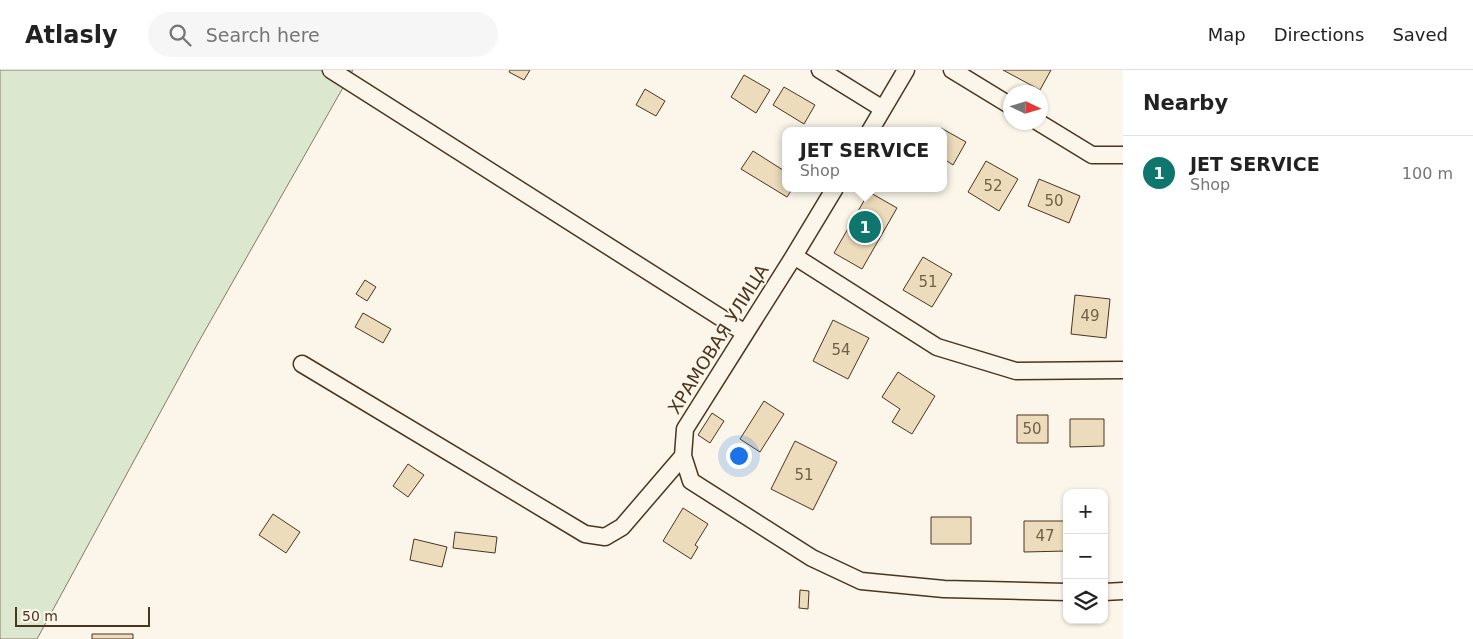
<!DOCTYPE html>
<html lang="en">
<head>
<meta charset="utf-8">
<style>
	body { margin:0; font-family:"DejaVu Sans",sans-serif; background:#f6f6f6; color:#222 }
	.controls { position:absolute; right:15px; bottom:15px; display:grid; overflow:hidden; border-radius:10px; box-shadow:0 1px 4px #0004 }
	.controls button { width:45px; height:45px; display:grid; place-items:center; padding:0; border:0; border-bottom:1px solid #e0e0e0; background:#fff; color:#222; font:25px sans-serif }
	.compass { position:absolute; left:1003px; top:15px; width:45px; height:45px; border-radius:50%; background:#fff; box-shadow:0 1px 4px #0004; rotate:94deg }
	.scale { position:absolute; left:15px; bottom:12px; width:135px; box-sizing:border-box; padding-left:5px; border:2px solid #4a3520; border-top:0; font-size:14px; line-height:18px; white-space:nowrap; color:#4a3520; -webkit-text-stroke:4px #fbf6e9; paint-order:stroke }
	.you { position:absolute; left:738px; top:385px; width:18px; height:18px; margin:-12px; border:4px solid #fff; border-radius:50%; background:#1a73e8; box-shadow:0 0 0 8px #1a73e833 }
	.badge { display:grid; place-items:center; width:32px; height:32px; border-radius:50%; background:#0f766e; color:#fff; font-size:16px; font-weight:700 }
	.pin { position:absolute; translate:-50% -50%; border:2px solid #fff; box-shadow:0 1px 5px #0006 }
	.popup { position:absolute; left:782px; top:57px; width:165px; height:65px; box-sizing:border-box; display:grid; place-content:center; border-radius:10px; background:#fff; filter:drop-shadow(0 1px 4px #0005); font-size:16px; white-space:nowrap; color:#767676 }
	.popup b { font-size:19px; color:#222 }
	.popup::after { content:''; position:absolute; left:50%; top:100%; margin-left:-10px; border:10px solid transparent; border-top-color:#fff }
	.list { margin:0; padding:0; list-style:none }
	h2 { display:flex; justify-content:space-between; align-items:center; height:65px; margin:0; padding:0 20px; font-size:21px }
	h2 small { font-size:16px; font-weight:400; color:#767676 }
	.list li { display:grid; grid-template-columns:32px 1fr auto; gap:15px; align-items:center; box-sizing:border-box; height:75px; padding:0 20px; border-top:1px solid #e0e0e0 }
	.list b { display:block; font-size:19px; white-space:nowrap }
	.list p { margin:0; font-size:16px; white-space:nowrap; color:#767676 }
	.list em { font-size:16px; font-style:normal; color:#767676 }
	.icon { flex:none; width:28px; height:28px; fill:none; stroke:currentColor; stroke-width:2; stroke-linecap:round; stroke-linejoin:round }
	.map { position:relative; flex:none; width:1123px; height:569px; overflow:hidden }
	header { display:flex; align-items:center; gap:30px; box-sizing:border-box; height:70px; padding:0 25px; background:#fff; border-bottom:1px solid #e0e0e0 }
	header strong { font-size:24px }
	nav { display:flex; gap:28px; margin-inline-start:auto; font-size:18px }
	.search { width:350px; height:45px; background:#f6f6f6; display:flex; align-items:center; gap:12px; box-sizing:border-box; padding:0 18px; border-radius:28px; color:#767676; font-size:19px }
	main { display:flex }
	aside { flex:1; background:#fff }
	.map>svg:first-child { display:block }
	.green { fill:#dce7d0; stroke:#887966 }
	.building { fill:#ecdcbc; stroke:#4a3520 }
	.lines { fill:none; stroke-linecap:round; stroke-linejoin:round }
	.minor-casing { stroke:#4a3520; stroke-width:19 }
	.minor { stroke:#fbf6e9; stroke-width:16 }
	.labels { text-anchor:middle; dominant-baseline:central; stroke-width:4; stroke-linejoin:round; paint-order:stroke }
	.number-label { font-size:15px; fill:#725f47 }
	.street-label { font-size:18px; fill:#4a3520; stroke:#fbf6e9 }
</style>
</head>
<body>
<header>
<strong>Atlasly</strong>
<div class="search"><svg class="icon" aria-label="search" viewBox="0 0 24 24"><circle cx="10" cy="10" r="6"/><path d="M15 15l6 6"/></svg>Search here</div>
<nav><a>Map</a><a>Directions</a><a>Saved</a></nav>
</header>
<main>
<div class="map">
<svg width="1123" height="569" viewBox="0 0 1123 569">
	<rect width="100%" height="100%" fill="#fbf6e9"/>
	<!-- green -->
	<path class="green" d="M0 0H353L198 273 37 569H0Z"/>
	<!-- building -->
	<path class="building" d="M510 0H530L524 10 509 2Z
		M1003 0H1051L1040 20Z
		M744 5 770 20 756 43 731 27Z
		M784 17 815 35 804 54 773 35Z
		M645 19 665 31 656 46 636 35Z
		M941 58 966 72 953 95 944 89V61H939Z
		M753 81 786 102V118H793L787 127 741 99Z
		M986 91 1018 109 999 141 968 122Z
		M1039 109 1080 126 1069 153 1028 136Z
		M869 122 897 138 862 199 834 183Z
		M923 187 952 204 932 237 903 220Z
		M365 210 376 217 367 231 356 224Z
		M1075 225 1110 229 1106 268 1071 264Z
		M363 243 391 259 383 273 355 257Z
		M833 250 869 268 848 309 813 291Z
		M898 302 935 326 912 364 892 352 900 339 882 327Z
		M764 331 784 344 760 382 740 369Z
		M712 343 724 351 710 373 698 365Z
		M1017 345H1048V373H1017Z
		M1070 349H1104V376L1070 377Z
		M795 371 837 392 813 440 771 419Z
		M408 394 424 405 408 427 393 416Z
		M683 438 708 454 695 475 698 477 691 489 663 471Z
		M273 444 300 462 286 483 259 465Z
		M931 447H971V474H931Z
		M1024 451H1067V481L1024 482Z
		M455 462 497 467 495 483 453 478Z
		M414 469 447 477 442 497 410 490Z
		M800 520 809 521 808 539 799 538Z
		M92 564H133V569H92Z"/>
	<g class="lines">
		<defs>
			<path id="minor" d="M331 0 745 263
				M820 0 883 39
				M952 0 1011 36
				M1038 52 1092 85H1123
				M870 61 906 0
				M835 118 794 186 685 359 683 386 691 411 812 488 861 511 944 519 1067 522
				M794 186 937 277 1016 301 1123 300
				M302 294 585 464 605 467 622 457 683 386
				M1104 522 1123 521"/>
		</defs>
		<!-- minor casing -->
		<use href="#minor" class="minor-casing"/>
		<!-- minor -->
		<use href="#minor" class="minor"/>
	</g>
	<g class="labels">
		<!-- number labels -->
		<g class="number-label">
			<text x="993" y="116">52</text>
			<text x="1054" y="131">50</text>
			<text x="928" y="212">51</text>
			<text x="1090" y="246">49</text>
			<text x="841" y="280">54</text>
			<text x="1032" y="359">50</text>
			<text x="804" y="405">51</text>
			<text x="1045" y="466">47</text>
		</g>
		<!-- street labels -->
		<g class="street-label">
			<text transform="translate(718 269) rotate(-58)">ХРАМОВАЯ УЛИЦА</text>
		</g>
	</g>
</svg>
<div class="controls">
<button>+</button>
<button>−</button>
<button><svg class="icon" aria-label="layers" viewBox="0 0 24 24"><path d="M12 4l9 5-9 5-9-5zM3 14l9 5 9-5"/></svg></button>
</div>
<svg class="compass" viewBox="-18 -18 36 36"><path d="M0-13l5 13h-10z" fill="#e53935"/><path d="M0 13l5-13h-10z" fill="#767676"/></svg>
<div class="scale">50 m</div>
<div class="you"></div>
<div class="pin badge" style="left:865px;top:157px">1</div>
<div class="popup"><b>JET SERVICE</b>Shop</div>
</div>
<aside>
<h2>Nearby<small></small></h2>
<ul class="list">
<li><span class="badge">1</span><div><b>JET SERVICE</b><p>Shop</p></div><em>100 m</em></li>
</ul>
</aside>
</main>
</body>
</html>
